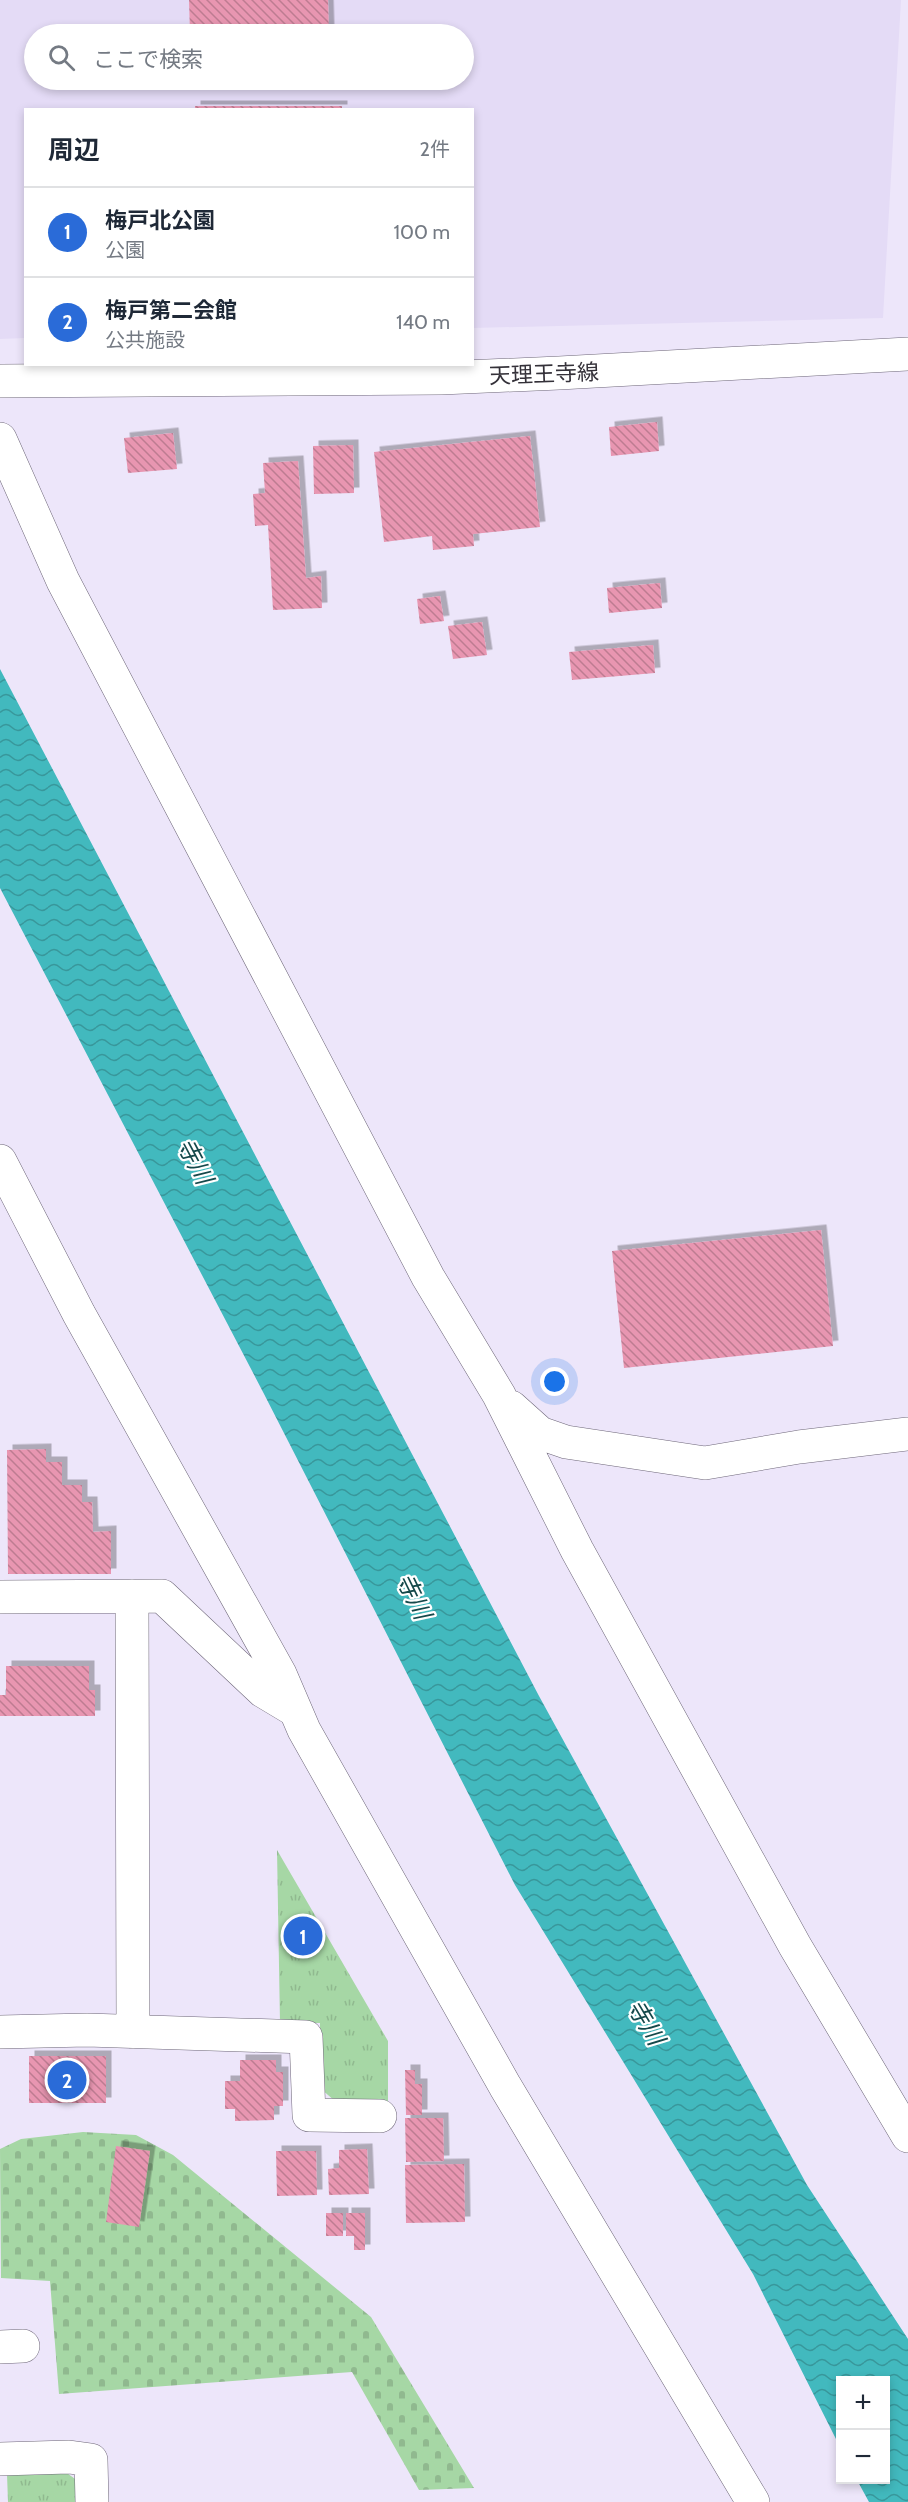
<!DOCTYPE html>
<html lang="ja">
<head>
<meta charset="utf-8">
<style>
	body { margin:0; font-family:Cabin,"Noto Sans JP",sans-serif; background:#f2f2f3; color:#1f2937 }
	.controls { position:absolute; right:18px; bottom:18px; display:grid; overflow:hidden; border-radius:0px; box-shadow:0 3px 9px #0003 }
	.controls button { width:54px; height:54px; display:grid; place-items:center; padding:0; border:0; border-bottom:2px solid #e0e1e3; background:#fff; color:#1f2937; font:30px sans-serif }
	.you { position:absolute; left:555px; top:1382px; width:21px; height:21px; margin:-15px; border:4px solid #fff; border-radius:50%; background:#1a73e8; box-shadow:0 0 0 9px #1a73e833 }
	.badge { display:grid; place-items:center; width:39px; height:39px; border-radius:50%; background:#2a6bd8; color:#fff; font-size:20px; font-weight:700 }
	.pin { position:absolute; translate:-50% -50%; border:3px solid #fff; box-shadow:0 2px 6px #0006 }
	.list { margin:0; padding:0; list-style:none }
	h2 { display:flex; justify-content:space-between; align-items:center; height:78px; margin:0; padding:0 24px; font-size:26px }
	h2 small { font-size:20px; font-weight:400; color:#747a83 }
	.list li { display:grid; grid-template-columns:39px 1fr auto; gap:18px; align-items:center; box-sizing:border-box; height:90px; padding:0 24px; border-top:2px solid #e0e1e3 }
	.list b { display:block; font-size:22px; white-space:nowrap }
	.list p { margin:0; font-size:20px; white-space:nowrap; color:#747a83 }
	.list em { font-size:20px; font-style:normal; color:#747a83 }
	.icon { flex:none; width:33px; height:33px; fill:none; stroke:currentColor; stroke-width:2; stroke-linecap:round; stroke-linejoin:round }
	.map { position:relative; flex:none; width:908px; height:2502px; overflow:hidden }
	.search { position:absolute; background:#fff; box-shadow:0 3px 9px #0003; left:24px; top:24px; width:450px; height:66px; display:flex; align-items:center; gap:15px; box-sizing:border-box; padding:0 21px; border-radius:33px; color:#747a83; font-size:22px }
	.panel { position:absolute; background:#fff; box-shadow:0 3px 9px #0003; left:24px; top:108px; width:450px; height:258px; border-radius:0px }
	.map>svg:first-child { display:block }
	.built { fill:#e4dbf6; fill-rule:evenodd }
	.grass { fill:url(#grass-tufts) }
	.cemetery { fill:url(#cemetery-stones) }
	.water { fill:url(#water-waves) }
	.building { fill:url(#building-back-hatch); filter:url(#shadow) }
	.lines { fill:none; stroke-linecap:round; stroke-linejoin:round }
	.minor-casing { stroke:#6e6779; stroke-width:34 }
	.major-casing { stroke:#6e6779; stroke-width:34 }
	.minor { stroke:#fff; stroke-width:33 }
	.major { stroke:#fff; stroke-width:33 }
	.labels { text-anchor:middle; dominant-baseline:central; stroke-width:4.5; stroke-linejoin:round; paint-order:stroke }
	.street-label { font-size:22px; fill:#343139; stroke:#fff }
	.water-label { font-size:24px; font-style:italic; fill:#15494b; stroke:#fff }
</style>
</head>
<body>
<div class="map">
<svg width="908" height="2502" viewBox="0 0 908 2502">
	<defs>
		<pattern id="grass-tufts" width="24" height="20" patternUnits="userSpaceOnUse" patternTransform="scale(1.5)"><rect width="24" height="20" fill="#a6d7a5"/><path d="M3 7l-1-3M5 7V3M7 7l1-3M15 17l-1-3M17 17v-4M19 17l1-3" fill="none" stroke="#90b98f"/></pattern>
		<pattern id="cemetery-stones" width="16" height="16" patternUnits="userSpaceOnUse" patternTransform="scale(1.5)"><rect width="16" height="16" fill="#a6d7a5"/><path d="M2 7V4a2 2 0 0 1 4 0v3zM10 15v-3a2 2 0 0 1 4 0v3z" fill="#90b98f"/></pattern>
		<pattern id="water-waves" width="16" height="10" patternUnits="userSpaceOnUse" patternTransform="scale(1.5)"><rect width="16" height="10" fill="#42b9be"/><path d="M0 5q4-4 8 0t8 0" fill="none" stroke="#38979b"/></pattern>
		<pattern id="building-back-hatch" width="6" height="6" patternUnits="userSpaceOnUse" patternTransform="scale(1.5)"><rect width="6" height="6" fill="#e896b1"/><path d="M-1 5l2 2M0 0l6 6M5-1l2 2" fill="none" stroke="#bd7b91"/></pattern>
		<filter id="shadow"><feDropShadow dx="5.5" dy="-5.5" stdDeviation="0" flood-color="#0004"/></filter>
	</defs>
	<rect width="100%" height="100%" fill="#ede6fa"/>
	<!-- built -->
	<path class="built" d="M0 0H901L883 318 473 328 472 110H26L25 338 0 339ZM34 34H464V80H34Z"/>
	<!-- grass -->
	<path class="grass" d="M277 1850 388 2041V2104L336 2102 320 2088V2023H280Z
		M64 2471 78 2481 80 2502H8L7 2474Z"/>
	<!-- cemetery -->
	<path class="cemetery" d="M83 2132 136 2135 173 2155 371 2317 474 2488 419 2490 352 2372 59 2394 50 2281 1 2278 0 2149 21 2139Z"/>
	<!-- water -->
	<path class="water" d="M0 669 539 1696 807 2185 908 2339V2502H869L857 2480H886V2380H840V2447L753 2274 515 1885 263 1392 0 888Z"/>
	<!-- building -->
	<path class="building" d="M189 0H328L329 34H190Z
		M195 106H342V110H195Z
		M657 422 659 451 611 456 609 427Z
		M173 433 177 469 128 473 124 438Z
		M530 436 540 527 473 534 474 546 433 550 432 536 384 542 374 452Z
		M353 445 354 493 314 494 313 446Z
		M298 461 306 578 321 576 322 608 273 610 268 525 255 526 253 494 265 493 263 463Z
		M660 583 662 608 609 613 607 588Z
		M440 596 444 621 420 624 417 599Z
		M482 622 487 655 453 659 448 626Z
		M653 645 655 673 572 680 569 652Z
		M821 1230 833 1346 624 1368 612 1251Z
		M46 1449V1462H62V1485H82V1502H92L93 1532 111 1531V1574H8L7 1450Z
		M6 1666H89V1690H95V1716H0V1695H6Z
		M29 2056H106V2103H29Z
		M240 2060H276V2072H283V2106H274V2120L235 2121V2109H225V2081H240Z
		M405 2070H415V2084H422V2115H406Z
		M405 2118H443L444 2161 406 2162Z
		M116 2146 150 2151 139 2227 106 2222Z
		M367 2149 369 2194 329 2195 328 2169 339 2168V2150Z
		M276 2151H316L317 2195 277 2196Z
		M464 2164 465 2222 406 2223 405 2165Z
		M326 2213H343V2236H326Z
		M346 2213H365V2250H354V2236H346Z"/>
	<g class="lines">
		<defs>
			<path id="minor" d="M0 439 63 581 428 1277 499 1395 577 1550 795 1946 908 2136
				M0 1161 79 1314 280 1674 304 1730 505 2086 753 2502
				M511 1407 540 1433 566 1442 705 1463 799 1447 908 1434
				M132 1596 133 2032
				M0 1597 162 1596 263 1691 293 1709
				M0 2032 87 2030 306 2037 309 2115 380 2116
				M0 2347 23 2346
				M0 2459 69 2457 91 2460 92 2502"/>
			<path id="major" d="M0 381 441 378 559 373 908 354"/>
		</defs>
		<!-- minor casing -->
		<use href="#minor" class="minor-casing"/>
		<!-- major casing -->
		<use href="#major" class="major-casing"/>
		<!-- minor -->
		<use href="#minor" class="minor"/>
		<!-- major -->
		<use href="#major" class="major"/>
	</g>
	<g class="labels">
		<!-- street labels -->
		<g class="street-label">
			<text transform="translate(544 374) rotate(-2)">天理王寺線</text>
		</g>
		<!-- water labels -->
		<g class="water-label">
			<text transform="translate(195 1161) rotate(62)">寺川</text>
			<text transform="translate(414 1596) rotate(64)">寺川</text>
			<text transform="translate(646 2022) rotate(59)">寺川</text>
		</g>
	</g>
</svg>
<div class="controls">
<button>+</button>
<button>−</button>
</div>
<div class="you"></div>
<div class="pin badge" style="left:303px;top:1936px">1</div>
<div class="pin badge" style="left:67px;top:2080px">2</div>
<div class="search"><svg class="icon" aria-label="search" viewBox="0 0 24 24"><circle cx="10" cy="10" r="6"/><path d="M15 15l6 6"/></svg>ここで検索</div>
<section class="panel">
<h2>周辺<small>2件</small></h2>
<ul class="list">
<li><span class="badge">1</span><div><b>梅戸北公園</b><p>公園</p></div><em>100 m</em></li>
<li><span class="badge">2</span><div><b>梅戸第二会館</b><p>公共施設</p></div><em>140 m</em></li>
</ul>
</section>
</div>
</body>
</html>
